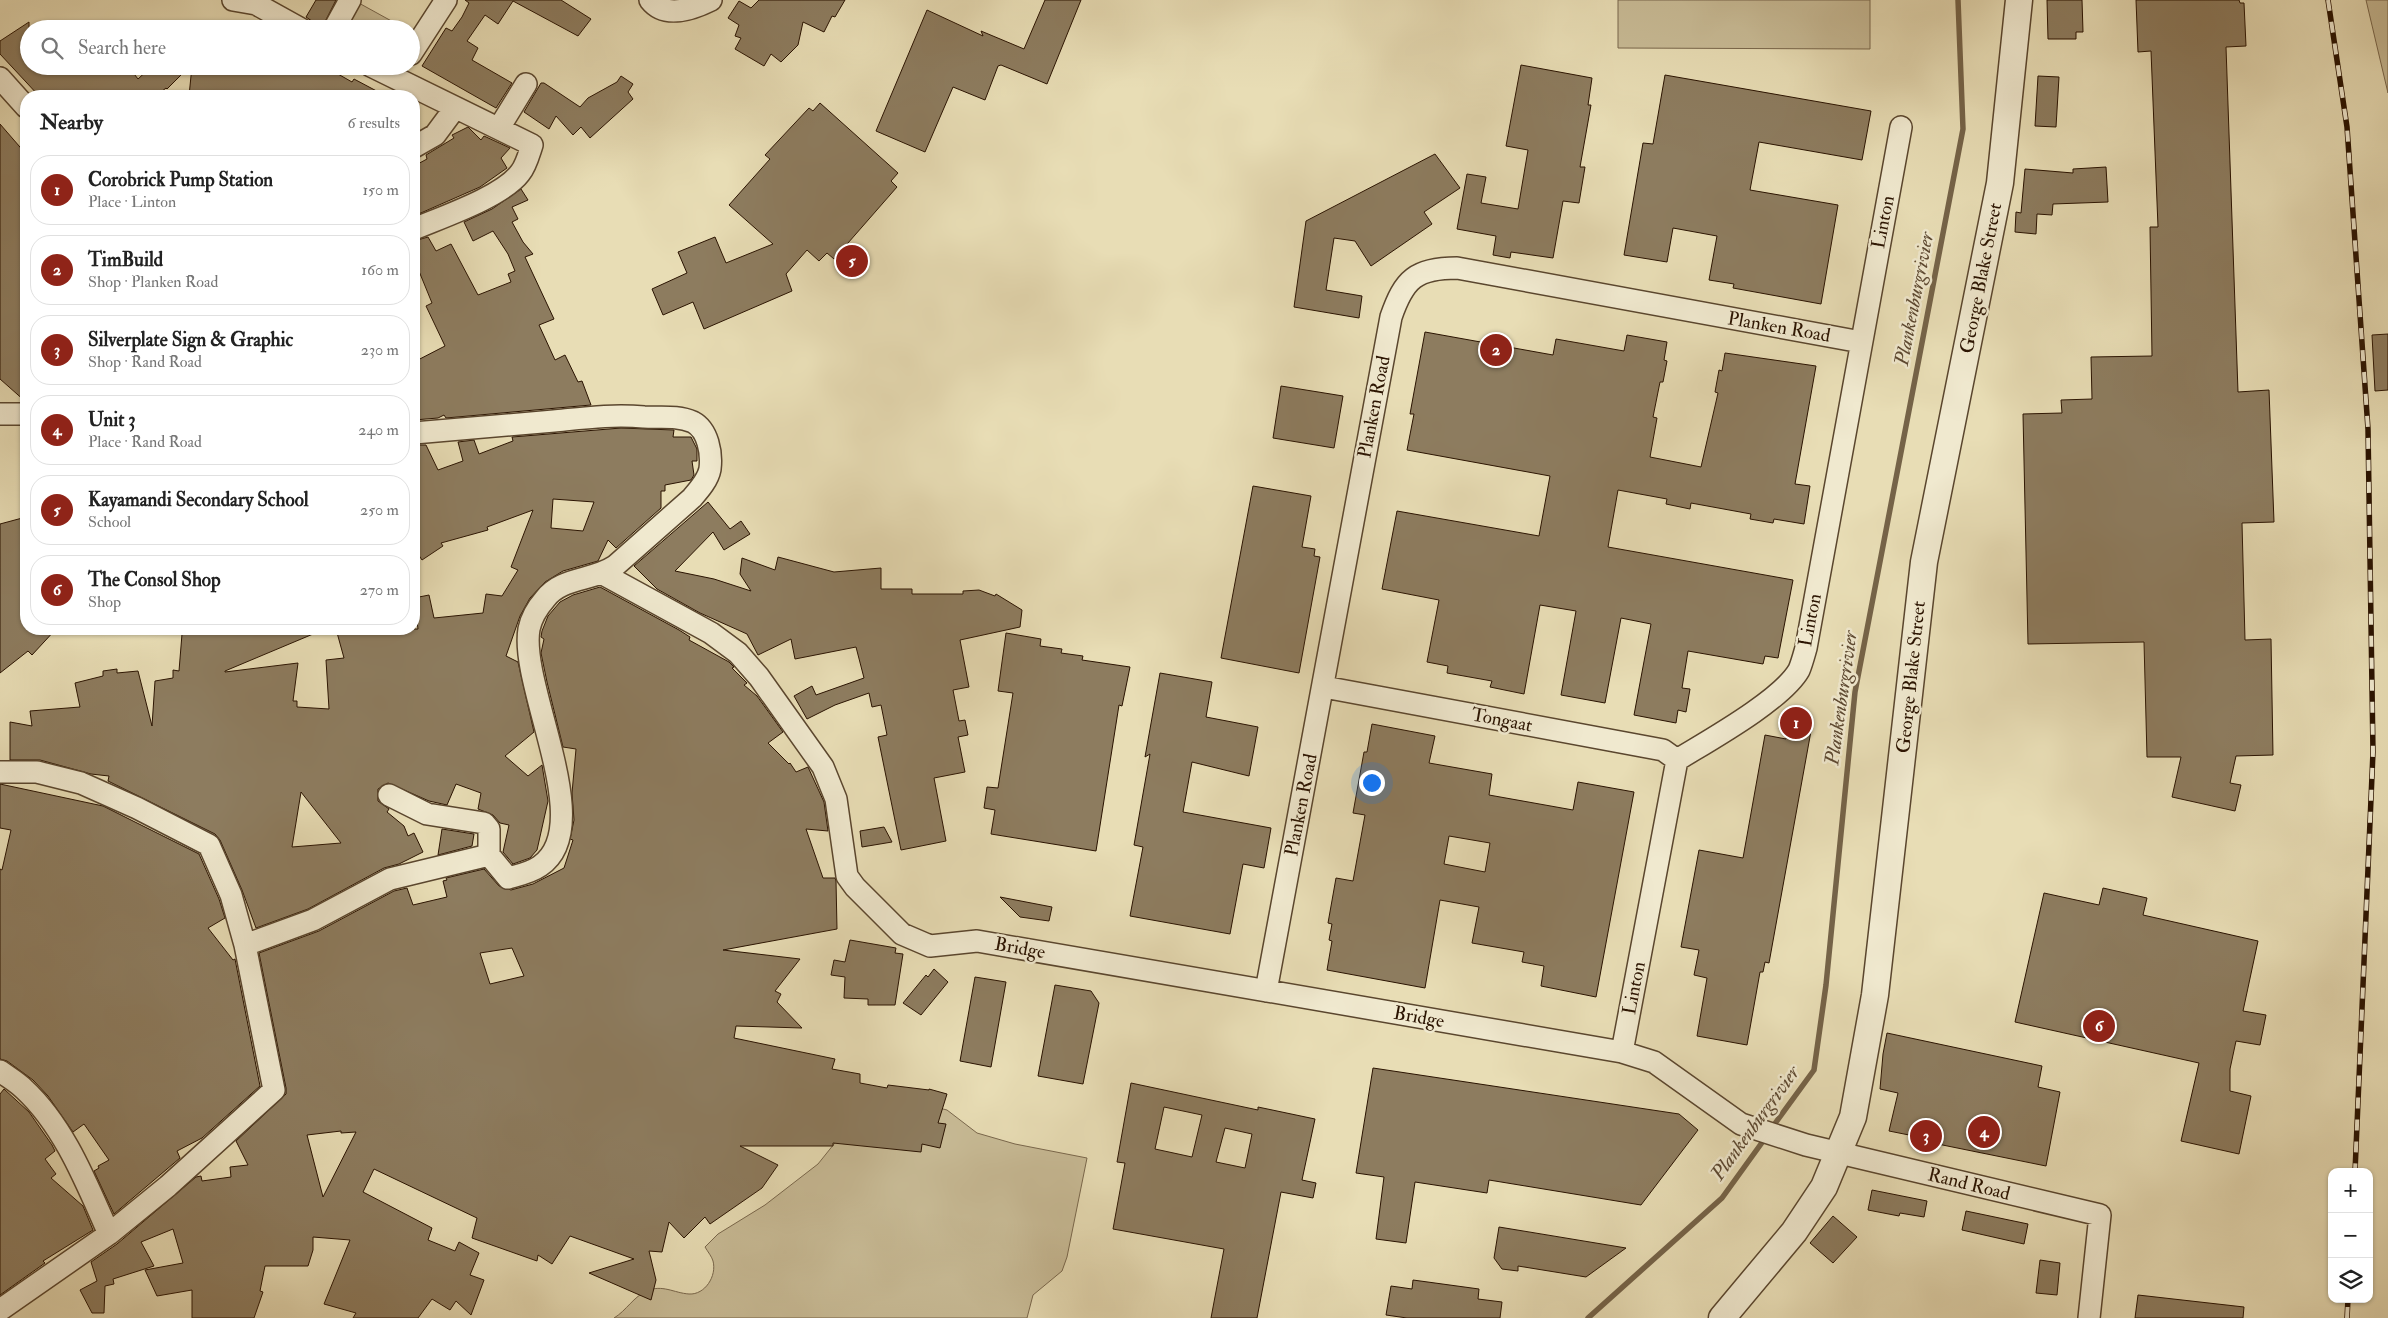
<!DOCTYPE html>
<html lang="en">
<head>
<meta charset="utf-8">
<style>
	body { margin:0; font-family:"IM FELL Double Pica",serif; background:#f2f2f2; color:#222 }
	.controls { position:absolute; right:15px; bottom:15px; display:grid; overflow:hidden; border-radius:10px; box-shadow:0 1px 4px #0004 }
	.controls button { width:45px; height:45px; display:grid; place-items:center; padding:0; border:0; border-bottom:1px solid #e0e0e0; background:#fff; color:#222; font:25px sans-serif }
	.you { position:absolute; left:1371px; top:782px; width:18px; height:18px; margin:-12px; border:4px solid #fff; border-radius:50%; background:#1a73e8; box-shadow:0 0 0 8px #1a73e833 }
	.badge { display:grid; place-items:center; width:32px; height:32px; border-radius:50%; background:#8f2418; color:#fff; font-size:16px; font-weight:700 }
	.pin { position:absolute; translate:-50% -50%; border:2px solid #fff; box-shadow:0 1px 5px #0006 }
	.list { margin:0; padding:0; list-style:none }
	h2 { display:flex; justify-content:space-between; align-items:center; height:65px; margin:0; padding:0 20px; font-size:21px }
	h2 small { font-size:16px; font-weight:400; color:#767676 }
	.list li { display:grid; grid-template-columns:32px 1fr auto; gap:15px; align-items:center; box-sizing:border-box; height:70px; margin:0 10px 10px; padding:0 10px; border:1px solid #e0e0e0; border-radius:20px }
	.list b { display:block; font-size:19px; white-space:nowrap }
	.list p { margin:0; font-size:16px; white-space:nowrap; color:#767676 }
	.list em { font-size:16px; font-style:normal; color:#767676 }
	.icon { flex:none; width:28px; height:28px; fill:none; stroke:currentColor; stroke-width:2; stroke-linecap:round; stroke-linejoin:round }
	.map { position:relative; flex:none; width:2388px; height:1318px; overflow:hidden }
	.search { position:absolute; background:#fff; box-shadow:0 1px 4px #0004; left:20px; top:20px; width:400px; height:55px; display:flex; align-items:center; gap:12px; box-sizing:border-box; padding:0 18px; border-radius:28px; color:#767676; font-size:19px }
	.panel { position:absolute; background:#fff; box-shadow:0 1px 4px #0004; left:20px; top:90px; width:400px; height:545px; border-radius:20px }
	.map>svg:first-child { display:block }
	.green { fill:#c8bb96; stroke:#79674c }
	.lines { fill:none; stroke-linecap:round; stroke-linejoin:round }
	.stream { stroke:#756348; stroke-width:5.5 }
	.building { fill:#8d7c5f; stroke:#2a1301; fill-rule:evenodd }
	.minor-casing { stroke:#5a462e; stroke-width:24 }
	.tertiary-casing { stroke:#5a462e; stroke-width:29 }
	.minor { stroke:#f0e9cf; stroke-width:21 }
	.tertiary { stroke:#f0e9cf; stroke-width:26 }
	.rail-casing { stroke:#2a1301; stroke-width:5.5 }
	.rail { stroke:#f0e9cf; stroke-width:4; stroke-dasharray:11; stroke-linecap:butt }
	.labels { text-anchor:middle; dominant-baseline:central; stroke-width:5; stroke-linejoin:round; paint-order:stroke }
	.street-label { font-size:19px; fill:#2a1301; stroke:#f0e9cf }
	.water-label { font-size:20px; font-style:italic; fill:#5c4831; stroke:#f0e9cf }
</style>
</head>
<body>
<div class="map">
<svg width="2388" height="1318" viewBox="0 0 2388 1318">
	<rect width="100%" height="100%" fill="#e8ddb5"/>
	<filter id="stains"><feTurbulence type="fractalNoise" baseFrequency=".004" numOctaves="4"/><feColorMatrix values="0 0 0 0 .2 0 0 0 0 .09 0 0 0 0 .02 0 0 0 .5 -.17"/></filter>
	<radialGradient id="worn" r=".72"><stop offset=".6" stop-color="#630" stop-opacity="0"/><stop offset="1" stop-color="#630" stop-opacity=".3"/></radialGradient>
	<!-- green -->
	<path class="green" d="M1618 0H1870V49L1618 48Z
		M2366 0H2388V93Z
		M357 2 406 29H341Z
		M920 1103 947 1110 977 1133 1015 1144 1087 1158 1067 1257 1062 1271 1033 1295 1027 1318H614C626 1311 634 1296 647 1291 662 1284 674 1293 689 1294 705 1295 717 1276 713 1261 712 1257 708 1252 705 1247L718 1234 765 1205 818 1164 842 1134Z"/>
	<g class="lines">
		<!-- stream -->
		<path class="stream" d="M1771 1129 1814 1070 1826 985 1855 692 1963 129 1958 0
			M1588 1318 1722 1198 1766 1137"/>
	</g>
	<!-- building -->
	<path class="building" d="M316 0H336L322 28 306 17Z
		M465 0H561L591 19 578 36 513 1 498 24 485 15 467 41 478 48 472 60 512 83 496 108 422 66 446 28 452 31 462 17 469 3Z
		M759 0H845L835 17 832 16 824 32 803 22 798 45 781 62 771 54 764 66 735 49 741 38 735 36 739 25 728 18 739 1 751 8Z
		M1045 0H1081L1047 84 1001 65 998 66 985 100 953 87 925 152 876 131 927 10 983 36 981 31 1024 49Z
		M2047 0H2082L2083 32H2076V39H2048Z
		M2136 0H2239L2240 3H2244L2246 46 2226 47 2238 392 2269 390 2274 522 2242 523 2245 640 2271 639 2273 755 2236 756 2230 783 2241 785 2235 811 2172 797 2181 757H2147L2144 642 2028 644 2023 414 2062 413 2061 400 2092 399 2091 357 2152 356 2150 227H2158L2151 51 2138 52Z
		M29 22V66H103L114 74 123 66H128L138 79 152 66H190L167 89 166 88 156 96H39L0 54V41Z
		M1521 65 1592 78 1588 105H1591L1580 167H1585L1579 203 1563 201 1553 258 1511 252 1510 258 1493 255 1496 236 1457 229 1467 174 1486 177 1481 203 1518 209 1528 150 1506 146Z
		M192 66H324L352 82 354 79 386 96H189Z
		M1665 75 1871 111 1862 160 1759 142 1750 190 1838 205 1821 304 1733 288 1734 284 1709 280 1717 236 1673 228 1667 262 1624 255 1643 143 1653 144Z
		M621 76 633 84 628 92 633 99 590 138 581 127 573 135 556 116 549 129 524 112 541 83H544L580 107 588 98 617 82Z
		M2038 76 2059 77 2056 127 2035 126Z
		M820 103 898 173 891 181 897 187 834 259 827 253 819 261 807 250 786 274 792 291 704 329 693 302 663 315 652 289 687 273 678 252 715 237 726 263 773 244 729 205 770 159 765 155 809 108 813 111Z
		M0 124 26 154V402L0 379Z
		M468 127 481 140 484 136 510 148 501 158 507 168 480 187 414 216V166L427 159 426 155 454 138 452 135Z
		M1435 154 1460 188 1424 212 1432 224 1371 266 1355 241 1334 238 1326 290 1362 296 1359 318 1294 307 1306 221Z
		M2106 167 2108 202 2053 204 2052 215 2037 214 2036 234 2015 232 2016 212 2021 213 2025 169 2073 173V169Z
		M521 189 528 200 512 207 518 219 512 222 523 242 533 254 525 257 554 319 539 325 555 360 565 355 578 382 582 381 591 405 446 418 444 415 438 418 414 420V409L418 407 414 397V362L445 346 426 306 432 303 414 259V241L428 237 436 251 451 244 478 295 511 282 508 274 515 271 508 254 493 231 473 241 464 222 492 209Z
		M1425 332 1553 355 1556 339 1624 351 1627 335 1667 342 1664 360 1667 361 1663 382H1660L1653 417 1657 418 1650 457 1701 467 1718 393 1715 392 1719 370 1722 371 1725 353 1816 366 1795 484 1810 486 1804 524 1774 519 1773 523 1750 519 1751 514 1691 503 1690 509 1666 504 1667 499 1618 490 1608 547 1793 580 1778 658 1765 656 1763 664 1688 651 1682 688 1690 689 1686 712 1678 710 1676 723 1634 715 1651 624 1621 618 1605 703 1561 695 1576 611 1540 605 1524 694 1490 687 1492 681 1447 673 1448 666 1427 662 1439 600 1382 589 1397 511 1539 536 1550 476 1407 450 1414 414H1410Z
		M2388 334V390L2375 391 2372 335Z
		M1281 386 1343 396 1334 448 1273 438Z
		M621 428 674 430 673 437H691L697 449V461H692L694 475 691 480 665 485V491H661V508L616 548 608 540 598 561 563 571 545 582 530 598 520 616 506 656 518 662 534 732 505 756 528 776 542 765 548 801 537 850 530 858 513 864 503 852 509 825 500 823 493 815 478 809 481 793 456 784 447 805 429 801 388 783 378 789V801L389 809 387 812 404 826 408 836 414 833 423 852 399 864 384 868 308 909 256 928 242 890 220 840 215 834 108 781 109 776 91 774 40 760H10V722L32 726 30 711 80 707 75 683 103 676V671L117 669V673L138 671 152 726 155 681 173 678V670L179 671 182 634 194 629H325L225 671V672L298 663 293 701H297V707L329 709 326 660 344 658 336 629H418L414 598 429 595 434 618 483 613 486 594 502 596 518 570 511 567 533 510 487 527 488 530 441 543 443 546 422 560 414 548V445H426L438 470 463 461 458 442 474 440 479 454 513 441 512 437ZM553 499 594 502 583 531 551 528ZM301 792 341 843 292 847Z
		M1253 486 1311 496 1302 547 1315 549 1314 556 1320 557 1299 673 1221 658Z
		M708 502 730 529 741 521 750 534 724 550 713 532 675 571 714 579 751 591 740 574 742 558 775 570 778 557 834 572 881 568V589H912V594H963V591L979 590 995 596 996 594 1022 610 1020 627 960 640 969 687 953 690 959 721 965 720 968 735 958 737 965 772 934 778 946 841 901 850 878 737 887 735 881 705 872 707 869 693 835 705 807 719 794 696 812 686 816 695 864 678 856 647 795 659 791 639 758 655 747 634 700 613 657 589 634 566Z
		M26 517V629H56L32 655 28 651 0 673V524Z
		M600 587 679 630 690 637 689 640 729 662 734 667 732 668 747 683 744 685 757 696 783 732 768 743 789 764 790 763 796 772 808 767 824 802 828 831 806 829 823 878H835L836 881 837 929 723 950 800 959 775 991 781 994 777 1002 802 1028 736 1026 734 1038 835 1059 832 1069 860 1074V1083L887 1088 888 1085 929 1090V1089L947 1094 938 1123 946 1124 940 1148 922 1144 921 1152 833 1143V1146H740L778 1165 762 1188 710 1224 705 1217 684 1238 669 1222 662 1252 649 1251 656 1280 651 1300 589 1273 634 1259 570 1236 552 1264 538 1255 537 1261 503 1249 472 1238 477 1218 374 1169 363 1192 432 1228 428 1240 455 1251 459 1242 479 1253 470 1275 484 1280 471 1315 456 1301 450 1310 432 1299 418 1318H353L356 1313 324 1304 350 1240 313 1237V1250L308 1266H265L260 1291 263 1292 254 1318H192V1290L157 1296 145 1270 183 1263 173 1229 141 1242 154 1266 113 1279 114 1284 105 1286 104 1313H92L80 1290 97 1281 91 1262 117 1244 196 1177 201 1176 202 1181 231 1177 230 1167 248 1165 236 1141 286 1094V1088L259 953 319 931 394 891 407 888 413 905 447 897 443 881 447 880 446 878 484 869 499 886 511 890 533 884 564 868 573 840 570 839 574 820 572 793 576 749 563 747 547 682 541 653 544 639 541 637 542 631 548 616 560 602 573 595ZM512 948 524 976 490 984 480 953ZM341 1131V1133L356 1132 323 1197 307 1135Z
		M1006 633 1041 639 1040 646 1062 649 1061 653 1083 656 1082 660 1130 667 1122 706 1119 705 1096 851 991 834 995 810 984 808 987 787 998 788 1013 693 998 691Z
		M1160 673 1212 682 1206 717 1258 727 1249 776 1192 762 1183 812 1271 828 1264 868 1243 864 1230 934 1130 916 1143 847 1134 845 1150 754 1145 757Z
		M1790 718 1811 731 1769 963 1765 962 1763 972H1760L1747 1045 1697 1036 1707 978 1694 975 1699 950 1681 947 1699 850 1743 858 1765 735 1786 739Z
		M1372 724 1435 736 1429 763 1492 774 1489 795 1573 810 1578 782 1634 792 1596 997 1541 986 1544 966 1522 962 1524 952 1472 943 1479 907 1440 900 1425 988 1327 970 1332 941 1329 940 1332 924 1328 923 1336 878 1353 881 1365 815 1353 813 1364 752H1367ZM1449 836 1490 843 1485 872 1444 864Z
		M0 784 103 806 199 854 219 899 225 918 208 928 233 960 235 959 260 1086 202 1138 177 1151 180 1158 114 1214 94 1171 99 1168 98 1166 109 1160 84 1124 73 1132 48 1096 33 1080 7 1061 0 1059V869L2 870 11 830 0 828Z
		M884 827 892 842 862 847 860 831Z
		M442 829 474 834 472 846 438 855Z
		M2103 888 2147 898 2143 915 2258 941 2243 1011 2266 1015 2260 1045 2236 1041 2230 1069V1091L2251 1096 2239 1154 2181 1141 2199 1063 2015 1022 2044 893 2099 905Z
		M1000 897 1052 907 1049 921 1020 917Z
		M850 940 896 948 895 953 903 954 895 1005H868V999L844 998 845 977 831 975 834 960 845 962Z
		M934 969 948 982 921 1015 903 1003 926 975 928 977Z
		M975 977 1006 982 991 1067 960 1061Z
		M1055 985 1091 991 1099 1003 1083 1084 1038 1076Z
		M1887 1033 2042 1066 2038 1087 2060 1092 2046 1166 1913 1139 1914 1136 1889 1131 1898 1093 1880 1089 1883 1054Z
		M1373 1068 1679 1114 1698 1130 1641 1205 1489 1180 1487 1193 1415 1182 1406 1243 1376 1239 1384 1177 1356 1173Z
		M1131 1083 1258 1110V1107L1315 1119 1302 1180 1316 1183 1313 1198 1281 1192 1257 1318H1211L1224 1249 1113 1229 1125 1163 1117 1162ZM1164 1107 1202 1115 1192 1157 1155 1149ZM1225 1128 1252 1134 1245 1168 1216 1162Z
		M4 1089 29 1112 52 1145 55 1151 45 1159 56 1174 51 1178 83 1206 93 1230 43 1261 45 1263 0 1295V1094Z
		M1872 1190 1927 1201 1924 1217 1900 1213 1899 1216 1868 1210Z
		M1966 1211 2028 1224 2024 1244 1962 1230Z
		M1833 1216 1857 1237 1833 1263 1810 1243Z
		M1499 1227 1626 1248 1586 1277 1518 1266V1271L1502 1269 1494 1258Z
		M2040 1260 2060 1263 2057 1295 2036 1293Z
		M1413 1280 1479 1289 1478 1299 1502 1302 1500 1318H1407L1386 1315 1391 1286 1412 1289Z
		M2138 1295 2244 1307 2243 1318H2135Z"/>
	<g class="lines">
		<defs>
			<path id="minor" d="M233 0 256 4 301 29
				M650 0C665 19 693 9 711 0
				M334 29 350 0
				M411 54 446 0
				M371 66 532 145C529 154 526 166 520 173 502 197 442 217 414 229
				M0 78 26 107
				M499 128 526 84
				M414 147 435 135 455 108
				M0 414H26
				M603 574 711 633 738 653 759 677 823 767 836 799 847 876 855 887 902 934 930 946 977 941 1622 1052 1654 1062 1741 1124 1806 1145 2100 1215 2089 1318
				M1324 687 1663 750 1677 760
				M0 772H37L81 783 137 808 209 845 231 895 245 945 274 1090 168 1186 109 1234 0 1310
				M389 795 427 814 484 823 489 829V855
				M245 945 313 920 390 879 489 855 508 878C519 875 530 873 540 866 598 827 519 687 529 629 531 619 538 607 545 599 561 577 593 581 615 566L692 498C699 490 708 480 710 469 712 453 708 430 693 422 677 415 661 418 644 417 613 414 584 418 554 421 507 425 460 429 414 433
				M1266 991 1391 317C1404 279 1416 268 1457 268L1861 342
				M1622 1052 1677 760C1708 741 1782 700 1799 670 1802 663 1804 655 1806 648L1901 127
				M0 1071C8 1077 17 1082 24 1089 65 1127 87 1185 109 1234"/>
			<path id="tertiary" d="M1722 1318 1794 1232 1824 1187 1853 1117 1875 995 1924 562 2000 183 2019 0"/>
		</defs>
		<!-- minor casing -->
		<use href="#minor" class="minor-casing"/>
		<!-- tertiary casing -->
		<use href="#tertiary" class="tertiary-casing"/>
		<!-- minor -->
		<use href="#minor" class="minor"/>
		<!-- tertiary -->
		<use href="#tertiary" class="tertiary"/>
		<defs>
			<path id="rail" d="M2328 0 2347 127 2368 429 2373 752 2355 1172
				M2347 1318 2348 1299"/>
		</defs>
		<!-- rail casing -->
		<use href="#rail" class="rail-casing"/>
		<!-- rail -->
		<use href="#rail" class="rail"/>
	</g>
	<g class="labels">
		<!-- street labels -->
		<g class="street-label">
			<text transform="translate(1883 222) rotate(-79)">Linton</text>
			<text transform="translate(1981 278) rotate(-79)">George Blake Street</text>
			<text transform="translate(1779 327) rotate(10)">Planken Road</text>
			<text transform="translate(1374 407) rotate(-79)">Planken Road</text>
			<text transform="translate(1810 620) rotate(-79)">Linton</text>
			<text transform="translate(1911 677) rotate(-84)">George Blake Street</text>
			<text transform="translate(1502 720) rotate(11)">Tongaat</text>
			<text transform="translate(1301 805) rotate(-79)">Planken Road</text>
			<text transform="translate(1020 948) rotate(10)">Bridge</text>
			<text transform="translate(1634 988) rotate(-79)">Linton</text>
			<text transform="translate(1419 1017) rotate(10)">Bridge</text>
			<text transform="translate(1969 1184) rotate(14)">Rand Road</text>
		</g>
		<!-- water labels -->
		<g class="water-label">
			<text transform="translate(1914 299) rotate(-79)">Plankenburgrivier</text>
			<text transform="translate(1841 698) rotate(-82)">Plankenburgrivier</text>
			<text transform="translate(1755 1123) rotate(-54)">Plankenburgrivier</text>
		</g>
	</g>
	<rect width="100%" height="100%" filter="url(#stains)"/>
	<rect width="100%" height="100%" fill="url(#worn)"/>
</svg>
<div class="controls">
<button>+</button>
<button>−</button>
<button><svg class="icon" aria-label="layers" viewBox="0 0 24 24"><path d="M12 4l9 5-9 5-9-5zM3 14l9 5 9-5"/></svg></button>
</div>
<div class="you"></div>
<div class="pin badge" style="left:1796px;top:723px">1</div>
<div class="pin badge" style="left:1496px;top:350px">2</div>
<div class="pin badge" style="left:1926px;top:1136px">3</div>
<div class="pin badge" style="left:1984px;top:1132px">4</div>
<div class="pin badge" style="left:852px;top:261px">5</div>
<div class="pin badge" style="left:2099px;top:1026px">6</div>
<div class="search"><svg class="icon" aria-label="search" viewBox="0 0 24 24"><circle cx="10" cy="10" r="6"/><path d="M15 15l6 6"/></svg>Search here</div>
<section class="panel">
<h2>Nearby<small>6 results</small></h2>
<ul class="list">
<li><span class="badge">1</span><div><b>Corobrick Pump Station</b><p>Place · Linton</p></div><em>150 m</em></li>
<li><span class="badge">2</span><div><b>TimBuild</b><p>Shop · Planken Road</p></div><em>160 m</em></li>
<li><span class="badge">3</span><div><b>Silverplate Sign &amp; Graphic</b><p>Shop · Rand Road</p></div><em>230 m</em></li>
<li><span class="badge">4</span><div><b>Unit 3</b><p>Place · Rand Road</p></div><em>240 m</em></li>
<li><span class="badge">5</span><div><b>Kayamandi Secondary School</b><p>School</p></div><em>250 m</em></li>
<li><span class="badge">6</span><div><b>The Consol Shop</b><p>Shop</p></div><em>270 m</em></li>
</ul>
</section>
</div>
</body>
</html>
